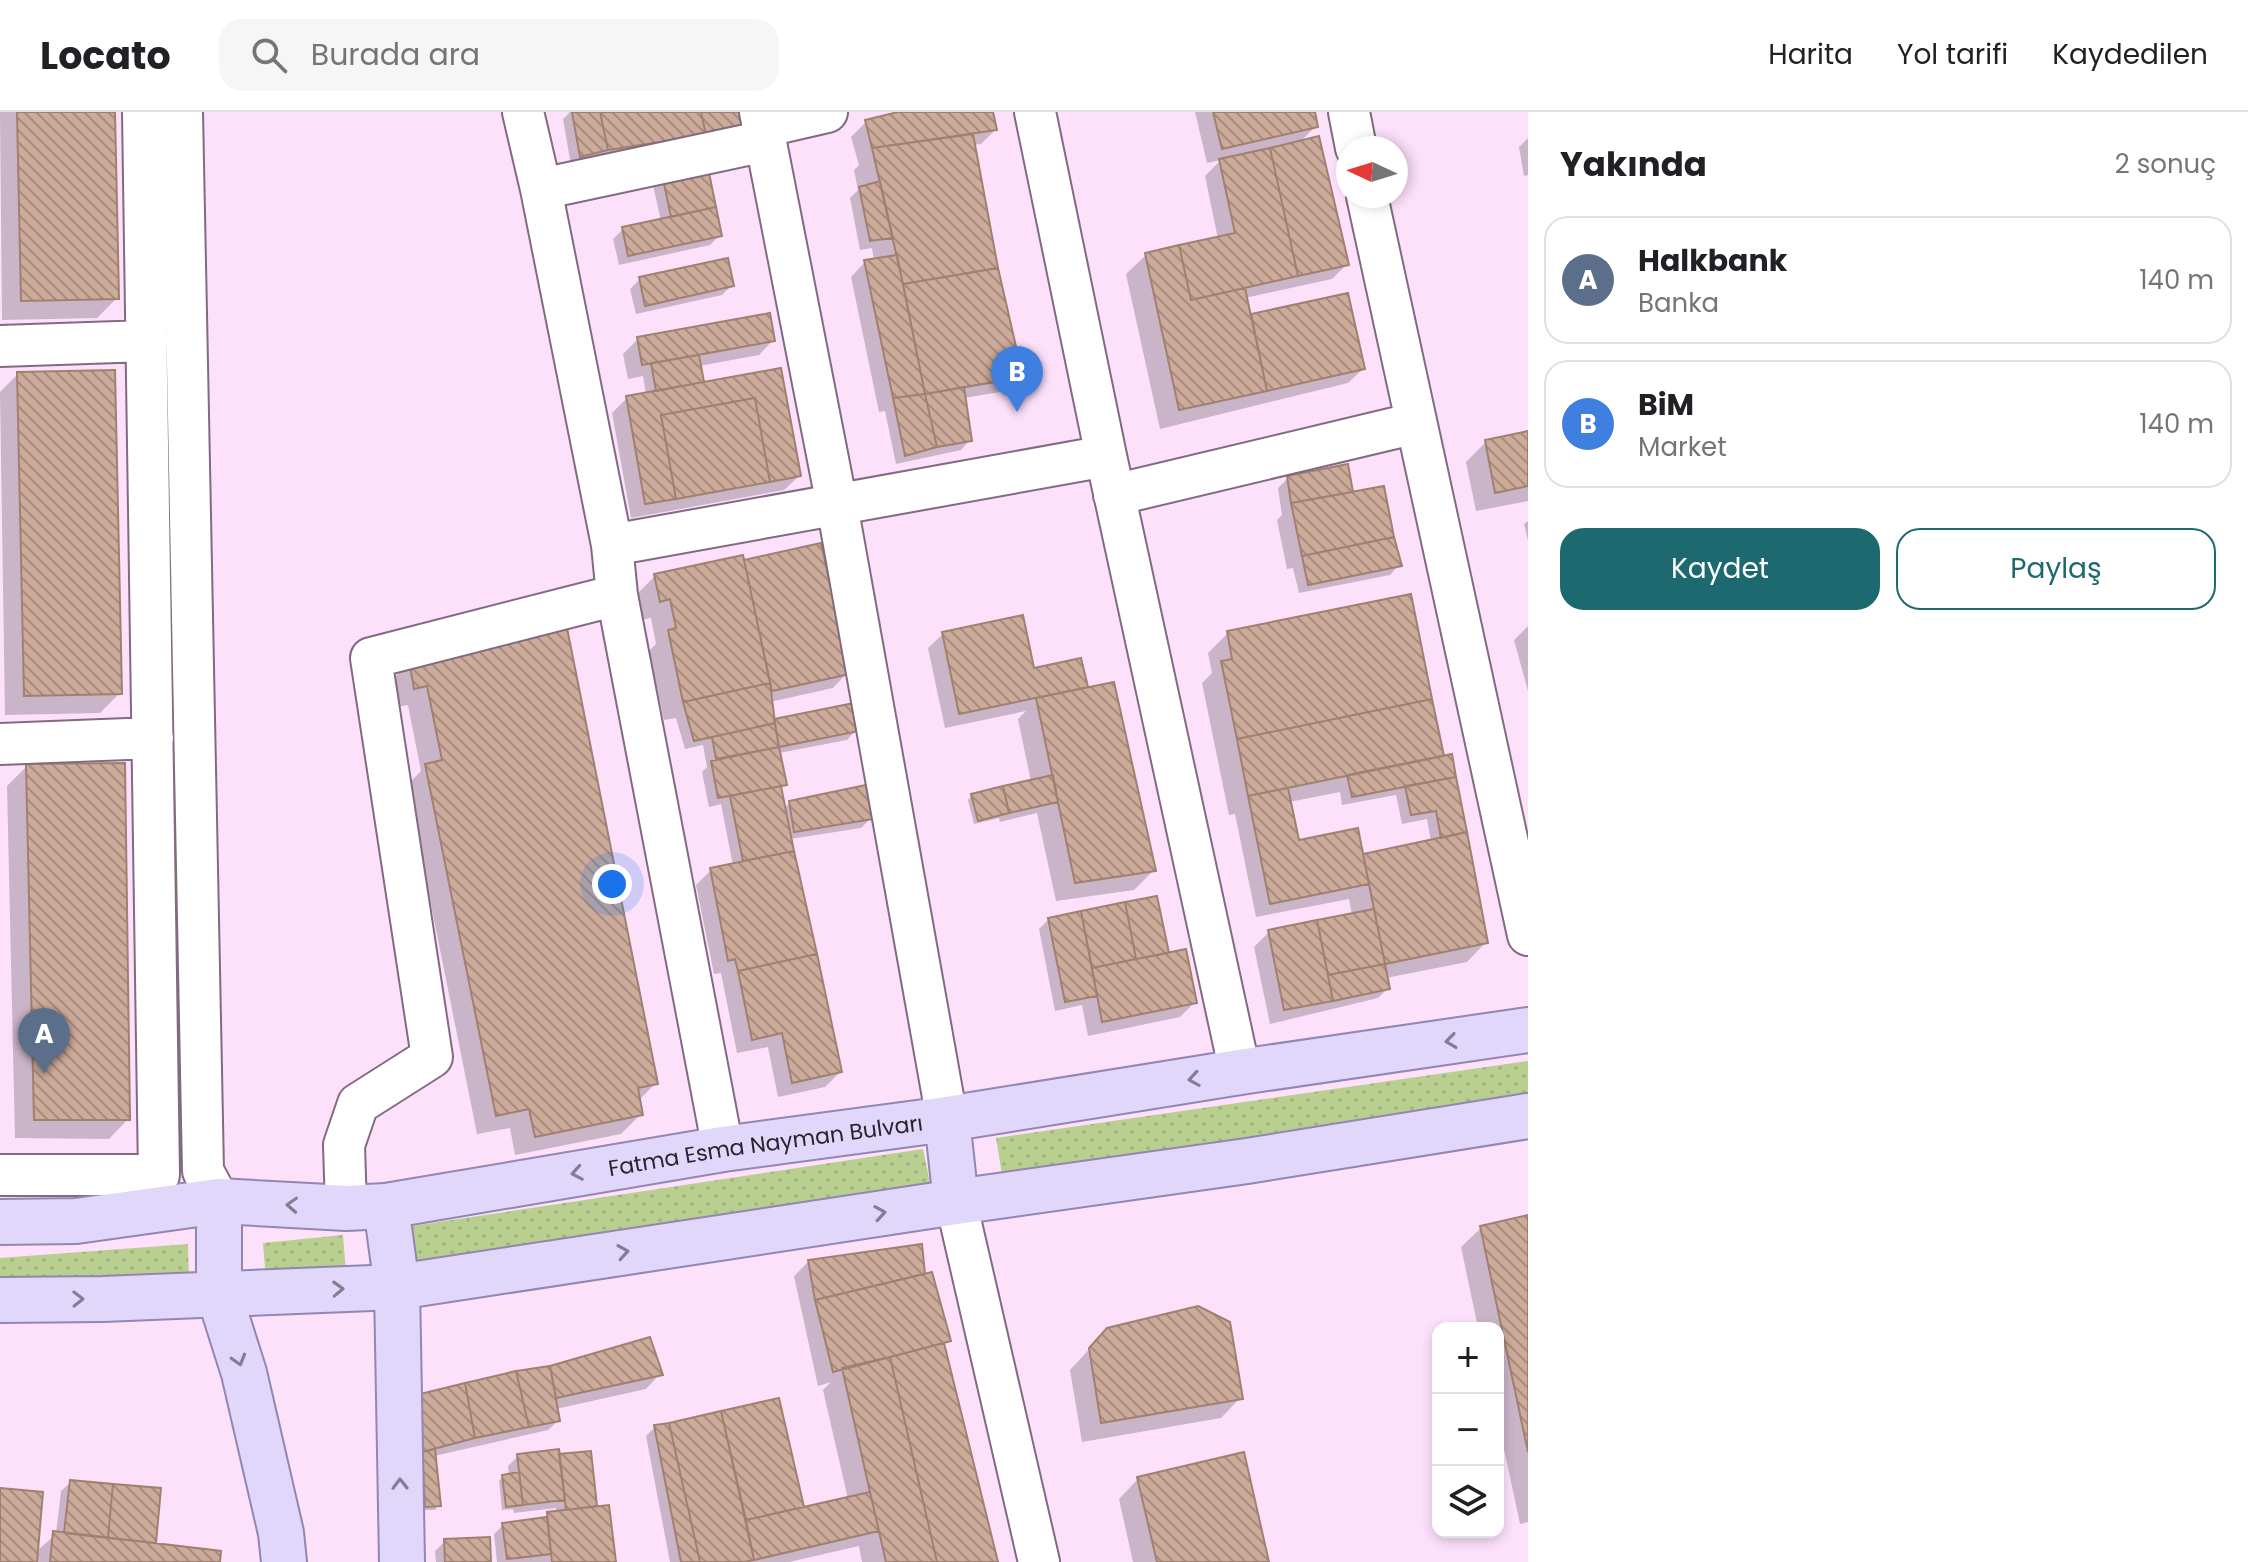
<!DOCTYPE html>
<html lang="tr">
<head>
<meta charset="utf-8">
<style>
	body { margin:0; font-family:Poppins,sans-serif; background:#f6f6f6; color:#202124 }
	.controls { position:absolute; right:24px; bottom:24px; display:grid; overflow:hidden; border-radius:16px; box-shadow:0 4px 12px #0003 }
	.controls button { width:72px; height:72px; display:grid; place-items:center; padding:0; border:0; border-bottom:2px solid #e0e0e0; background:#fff; color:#202124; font:40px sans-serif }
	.compass { position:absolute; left:1336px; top:24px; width:72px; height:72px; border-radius:50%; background:#fff; box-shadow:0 4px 12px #0003; rotate:274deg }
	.you { position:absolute; left:612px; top:772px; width:28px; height:28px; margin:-20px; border:6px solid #fff; border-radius:50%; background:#1a73e8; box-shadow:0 0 0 12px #1a73e833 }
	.badge { display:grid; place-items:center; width:52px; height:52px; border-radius:50%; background:#1d6970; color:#fff; font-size:26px; font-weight:700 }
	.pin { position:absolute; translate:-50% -66px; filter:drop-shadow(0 2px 4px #0008) }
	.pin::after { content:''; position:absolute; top:42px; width:28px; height:24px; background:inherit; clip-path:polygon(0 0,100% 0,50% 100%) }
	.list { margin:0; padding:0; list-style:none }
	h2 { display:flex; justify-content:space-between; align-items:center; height:104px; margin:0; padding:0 32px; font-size:34px }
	h2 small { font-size:26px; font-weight:400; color:#757577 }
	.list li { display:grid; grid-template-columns:52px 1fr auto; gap:24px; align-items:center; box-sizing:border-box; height:128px; margin:0 16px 16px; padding:0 16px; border:2px solid #e0e0e0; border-radius:24px }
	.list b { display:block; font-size:30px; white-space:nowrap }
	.list p { margin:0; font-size:26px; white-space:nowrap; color:#757577 }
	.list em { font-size:26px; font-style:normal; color:#757577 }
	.actions { display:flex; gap:16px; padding:24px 32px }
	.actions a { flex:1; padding:18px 0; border:2px solid #1d6970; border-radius:24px; text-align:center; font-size:28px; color:#1d6970 }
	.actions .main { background:#1d6970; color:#fff }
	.icon { flex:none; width:44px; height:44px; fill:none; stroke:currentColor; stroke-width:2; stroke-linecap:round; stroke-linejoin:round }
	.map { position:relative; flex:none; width:1528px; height:1450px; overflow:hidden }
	header { display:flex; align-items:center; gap:48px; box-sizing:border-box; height:112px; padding:0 40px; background:#fff; border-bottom:2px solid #e0e0e0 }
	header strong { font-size:38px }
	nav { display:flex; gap:44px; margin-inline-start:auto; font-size:28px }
	.search { width:560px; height:72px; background:#f6f6f6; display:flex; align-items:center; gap:20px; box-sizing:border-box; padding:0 28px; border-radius:24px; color:#757577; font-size:30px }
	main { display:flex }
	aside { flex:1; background:#fff }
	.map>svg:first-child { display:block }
	.green { fill:url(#green-dots) }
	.shadow { fill:#0003; fill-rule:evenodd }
	.building { fill:url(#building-back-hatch); stroke:#a08070; stroke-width:2 }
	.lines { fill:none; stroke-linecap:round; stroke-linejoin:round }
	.minor-casing { stroke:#826a81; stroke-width:44 }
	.major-casing { stroke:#9386b1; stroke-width:48 }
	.minor { stroke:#fff; stroke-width:40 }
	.major { stroke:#e0d7fb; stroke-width:44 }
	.oneway { stroke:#867c94 }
	.labels { text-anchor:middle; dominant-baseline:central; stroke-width:6; stroke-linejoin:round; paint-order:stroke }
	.street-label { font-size:22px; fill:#2c222c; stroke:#fde1fb }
</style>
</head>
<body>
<header>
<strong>Locato</strong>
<div class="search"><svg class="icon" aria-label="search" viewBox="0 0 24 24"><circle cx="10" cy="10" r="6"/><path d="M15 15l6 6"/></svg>Burada ara</div>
<nav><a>Harita</a><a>Yol tarifi</a><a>Kaydedilen</a></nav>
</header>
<main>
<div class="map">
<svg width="1528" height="1450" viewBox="0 0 1528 1450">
	<defs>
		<pattern id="green-dots" width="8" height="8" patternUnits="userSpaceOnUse" patternTransform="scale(2)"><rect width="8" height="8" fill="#b9cf8f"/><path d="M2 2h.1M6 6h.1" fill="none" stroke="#9fb17c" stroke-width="1.8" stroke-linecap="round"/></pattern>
		<pattern id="building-back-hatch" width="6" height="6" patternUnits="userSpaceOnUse" patternTransform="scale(2)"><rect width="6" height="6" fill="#cdab9a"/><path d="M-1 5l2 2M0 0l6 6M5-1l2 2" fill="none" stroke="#a78b7e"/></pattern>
	</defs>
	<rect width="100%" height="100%" fill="#fde1fb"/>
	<!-- green -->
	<path class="green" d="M1528 949V984L1002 1062 996 1026Z
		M923 1037 931 1076 417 1152 412 1114Z
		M343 1123 346 1161 266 1168 263 1131Z
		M188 1132 189 1170H0V1146Z"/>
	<!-- shadow -->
	<path class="shadow" d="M0 0H113L117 186 97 206 2 208Z
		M570 0H739L740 17 571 53 563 7Z
		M907 0H991L995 18 981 32 973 33 996 156 1020 264 1006 279 964 286 970 328 961 338 896 352 885 299 879 300 851 165 865 150 874 148 872 136 860 138 850 86 858 78 854 58 859 53 851 25 866 10Z
		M1195 0H1313L1316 14 1300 30 1347 152 1332 167 1245 186 1249 205 1347 183 1363 257 1348 271 1160 317 1126 162 1146 143 1218 127 1205 64 1221 48 1207 51Z
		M1528 26V63L1524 64 1519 35Z
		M663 63 720 123 710 133 619 153 613 127 623 117 661 109 653 73Z
		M640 167 732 173 722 183 636 202 630 177Z
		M638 227 773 228 759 243 699 254 703 272 799 364 784 378 631 406 612 301 627 286 646 283 643 264 628 267 623 242Z
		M18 262 120 581 100 601 5 603 0 280Z
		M1528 321V389L1476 399 1466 350 1486 330Z
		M1288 366 1352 382 1399 453 1390 463 1299 481 1293 456 1287 457 1277 408 1282 403 1278 376Z
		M1528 409V429L1524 412Z
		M741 445 847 561 833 576 770 590 772 609 856 618 847 628 779 641 785 672 780 677 784 697 790 690 871 706 861 716 790 727 840 960 825 975 778 985 768 935 737 941 721 861 714 862 696 773 711 758 733 754 721 692 709 695 702 660 707 655 703 633 685 637 676 606 664 608 649 539 656 532 651 506 641 508 635 484 655 464Z
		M1528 514V579L1514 528Z
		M565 518 656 971 638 989 641 1002 621 1022 515 1043 510 1016 477 1022 407 673 421 659 408 593 395 595 390 570 410 550Z
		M1228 521 1442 646 1486 830 1467 850 1386 866 1388 876 1378 886 1270 912 1254 835 1269 820 1352 803 1349 787 1256 805 1235 702 1229 703 1202 571 1212 561 1208 541ZM1340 680 1342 693 1396 683 1402 712 1427 707 1431 730 1361 744 1297 731 1289 690Z
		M943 522 1032 558 1085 575 1081 579 1154 758 1134 778 1056 789 1037 701 1000 710 999 706 974 712 968 688 972 683 1031 670 1018 607 1026 599 945 616 928 536Z
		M27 654 128 1007 109 1027 15 1026 7 674Z
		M1156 786 1167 840 1195 890 1180 905 1088 924 1082 893 1055 899 1039 817 1049 807Z
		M1528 1105V1410L1520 1412 1498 1309V1216H1478L1461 1135 1481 1116Z
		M809 1149 923 1165 949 1228 943 1234 996 1450H862L859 1434 789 1450H670L646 1324 655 1315 777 1288 802 1397 848 1387 823 1278 831 1270 818 1274 794 1164Z
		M1108 1217 1240 1286 1221 1306 1082 1330 1070 1258Z
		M649 1228 660 1262 646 1277 556 1297 558 1309 548 1318 434 1344 439 1393 435 1398H421L400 1296Z
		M589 1341 595 1396 614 1450H497L494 1422 503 1413 542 1408 548 1402 556 1401V1396L514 1401 513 1397 502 1398 499 1369 503 1365 509 1364 508 1354 518 1344 558 1345Z
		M1138 1367 1267 1450H1133L1119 1387Z
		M71 1370 154 1430 152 1433 218 1450H0V1378L36 1440 56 1422 61 1379Z
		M445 1429 489 1450H436L435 1439Z"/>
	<!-- building -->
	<path class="building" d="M17 0H115L119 187 21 189Z
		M572 0H600L608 38 580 45Z
		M600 0H701L706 23 608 38Z
		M701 0H741L742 18 706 23Z
		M898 0H993L997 18 872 36 865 8Z
		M1213 0H1315L1318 15 1222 37Z
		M973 22 998 156 903 172 872 36Z
		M1319 24 1349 153 1298 164 1270 36Z
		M1270 36 1298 164 1191 188 1179 133 1235 121 1219 47Z
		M707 51 716 95 671 105 662 62Z
		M880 69 893 126 870 129 859 75Z
		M716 95 722 124 628 144 622 115Z
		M1179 133 1191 188 1245 176 1267 279 1179 298 1145 141Z
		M897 143 925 282 893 286 864 148Z
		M728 146 734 174 645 194 639 165Z
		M998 156 1023 265 925 282 903 172Z
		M1348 181 1365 257 1267 279 1251 202Z
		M770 201 775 229 642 253 637 225Z
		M699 243 704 270 656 279 651 251Z
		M781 256 801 364 770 370 755 286 661 303 676 387 645 392 626 284Z
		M115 258 122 582 24 584 17 260Z
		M964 275 972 329 937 335 925 282Z
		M925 282 937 335 905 344 893 286Z
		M755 286 770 370 676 387 661 303Z
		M1528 319V374L1495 381 1485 328Z
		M1348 352 1353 380 1291 391 1287 364Z
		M1384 374 1394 425 1302 444 1291 391Z
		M1394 425 1402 454 1308 473 1302 444Z
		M821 431 850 562 772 579 744 448Z
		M743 443 770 571 683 590 668 518 676 516 670 487 660 490 654 462Z
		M1411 482 1432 587 1237 627 1221 549 1232 547 1227 519Z
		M1023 503 1034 556 1081 546 1088 575 959 602 942 520Z
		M567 516 658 972 638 976 643 1003 535 1025 529 997 496 1004 425 652 442 648 427 574 414 577 409 548Z
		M1114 570 1156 759 1075 771 1036 586Z
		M770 571 775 611 694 629 683 590Z
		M1432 587 1444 644 1248 684 1237 627Z
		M854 591 859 619 779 635 774 607Z
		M775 611 779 635 716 647 712 625Z
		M779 635 787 673 718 686 711 649Z
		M1452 642 1456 665 1352 685 1347 663Z
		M125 651 130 1008H34L26 652Z
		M1053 663 1058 690 1009 701 1003 674Z
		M1456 665 1467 720 1441 726 1436 699 1411 703 1405 674Z
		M866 673 873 707 794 720 789 689Z
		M781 674 794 739 743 749 730 684Z
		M1003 674 1009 701 978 709 971 682Z
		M1288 676 1299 728 1358 716 1369 772 1270 792 1248 684Z
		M1467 720 1488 831 1385 852 1363 742Z
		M794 739 817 842 738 859 735 847 728 849 710 756Z
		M1157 784 1169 841 1136 847 1125 790Z
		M1125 790 1136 847 1092 856 1081 799Z
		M1374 797 1385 852 1328 863 1317 808Z
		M1081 799 1097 884 1065 890 1048 806Z
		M1317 808 1333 889 1284 898 1268 818Z
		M1186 837 1197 891 1102 910 1092 856Z
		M817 842 842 960 792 971 782 921 752 928 738 859Z
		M1385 852 1390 877 1333 889 1328 863Z
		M1528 1103V1340L1480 1114Z
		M922 1132 925 1162 815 1188 808 1148Z
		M932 1160 951 1229 833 1260 815 1188Z
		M1198 1194 1230 1210 1243 1287 1101 1311 1089 1236 1107 1216Z
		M650 1225 663 1263 556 1286 550 1254Z
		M944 1231 998 1450H937L890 1245Z
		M890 1245 937 1450H886L870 1380 842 1256Z
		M550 1254 560 1309 529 1315 516 1259Z
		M516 1259 529 1315 475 1326 465 1271Z
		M465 1271 475 1326 422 1340 408 1285Z
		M779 1286 804 1395 746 1408 721 1299Z
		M721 1299 754 1448 744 1450H700L669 1311Z
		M669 1311 700 1450H681L654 1313Z
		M435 1337 441 1394 425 1395 422 1340Z
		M559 1337 565 1388 523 1393 517 1342Z
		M591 1339 597 1394 566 1398 559 1342Z
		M1244 1340 1269 1450H1157L1137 1365Z
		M519 1360 523 1393 506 1395 502 1363Z
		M70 1368 113 1372 108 1426 64 1421Z
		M113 1372 161 1376 156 1431 108 1426Z
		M0 1376 43 1380 37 1450H0Z
		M870 1380 879 1419 754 1448 746 1408Z
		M609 1393 616 1450H552L547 1400Z
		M547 1405 551 1442 507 1447 502 1411Z
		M53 1419 221 1439 220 1450H50Z
		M490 1425 491 1450H445L444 1427Z"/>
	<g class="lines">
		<defs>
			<path id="minor" d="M182 0 203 1059 219 1089
				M523 0 541 77 612 433 617 483 723 1037
				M760 0 837 393 947 1007
				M1035 0 1106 344 1240 960
				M1349 0 1356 36
				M762 15 827 0
				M541 77 765 29
				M1367 84 1528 823
				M0 234 147 229
				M1114 383 1416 311
				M612 433 1106 344
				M0 632 153 626
				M0 1063H159L143 0
				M956 1090 1039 1450
				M346 1096 344 1033 358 992 432 945 371 546 617 483"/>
			<g id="major">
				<path d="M947 1007 956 1090"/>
				<path d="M219 1089V1182L244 1261 281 1421 284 1450"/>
				<path d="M386 1094 397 1175 402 1450"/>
				<path id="s1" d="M0 1110 76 1109 219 1089 346 1096 386 1094 723 1037 947 1007 1240 960 1528 918"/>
				<path d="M0 1188 103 1187 397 1175 956 1090 1247 1049 1528 1004"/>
			</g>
		</defs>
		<!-- minor casing -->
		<use href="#minor" class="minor-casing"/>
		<!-- major casing -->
		<use href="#major" class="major-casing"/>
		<!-- minor -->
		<use href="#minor" class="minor"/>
		<!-- major -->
		<use href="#major" class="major"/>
	</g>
	<!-- one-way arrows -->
	<defs><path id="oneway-chevron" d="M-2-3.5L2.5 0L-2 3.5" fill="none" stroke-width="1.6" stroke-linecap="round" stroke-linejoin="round" transform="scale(2)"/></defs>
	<g class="oneway">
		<use href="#oneway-chevron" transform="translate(1451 929) rotate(172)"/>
		<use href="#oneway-chevron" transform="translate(1194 967) rotate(171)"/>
		<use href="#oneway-chevron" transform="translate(577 1061) rotate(170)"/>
		<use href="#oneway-chevron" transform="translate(292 1093) rotate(-177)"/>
		<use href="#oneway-chevron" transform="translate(880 1101) rotate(-9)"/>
		<use href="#oneway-chevron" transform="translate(623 1140) rotate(-9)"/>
		<use href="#oneway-chevron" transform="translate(338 1177) rotate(-2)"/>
		<use href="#oneway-chevron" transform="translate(78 1187) rotate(-1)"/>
		<use href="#oneway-chevron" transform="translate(239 1248) rotate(73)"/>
		<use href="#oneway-chevron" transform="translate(400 1372) rotate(-91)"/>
	</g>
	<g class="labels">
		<!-- street labels -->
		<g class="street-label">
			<text stroke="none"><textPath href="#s1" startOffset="772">Fatma Esma Nayman Bulvarı</textPath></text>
		</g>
	</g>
</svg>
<div class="controls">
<button>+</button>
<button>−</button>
<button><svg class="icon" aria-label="layers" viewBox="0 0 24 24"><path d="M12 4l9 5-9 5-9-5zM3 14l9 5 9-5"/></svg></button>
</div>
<svg class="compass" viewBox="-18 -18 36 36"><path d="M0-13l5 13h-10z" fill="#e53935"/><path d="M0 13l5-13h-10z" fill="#757577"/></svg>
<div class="you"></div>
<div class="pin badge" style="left:44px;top:962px;background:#5c6f8a">A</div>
<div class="pin badge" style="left:1017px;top:300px;background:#3f7fe0">B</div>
</div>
<aside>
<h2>Yakında<small>2 sonuç</small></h2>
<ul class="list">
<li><span class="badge" style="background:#5c6f8a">A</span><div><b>Halkbank</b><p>Banka</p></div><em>140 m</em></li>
<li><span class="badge" style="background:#3f7fe0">B</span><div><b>BiM</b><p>Market</p></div><em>140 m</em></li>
</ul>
<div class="actions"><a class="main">Kaydet</a><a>Paylaş</a></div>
</aside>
</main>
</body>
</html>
